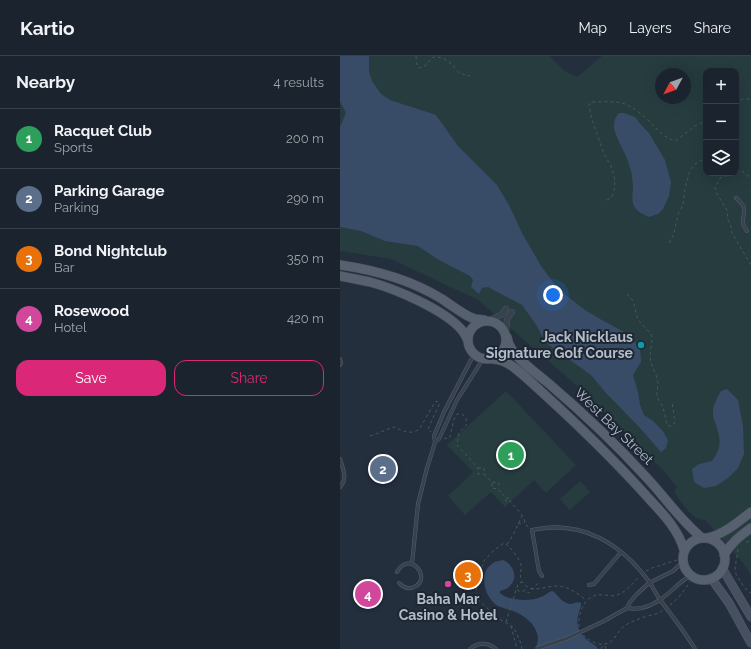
<!DOCTYPE html>
<html lang="en">
<head>
<meta charset="utf-8">
<style>
	body { margin:0; font-family:Raleway,sans-serif; background:#282f3a; color:#f1f3f6 }
	.controls { position:absolute; right:12px; top:12px; display:grid; overflow:hidden; border-radius:8px; box-shadow:0 4px 16px #0002 }
	.controls button { width:36px; height:36px; display:grid; place-items:center; padding:0; border:0; border-bottom:1px solid #39404a; background:#1b232e; color:#f1f3f6; font:20px sans-serif }
	.compass { position:absolute; left:315px; top:12px; width:36px; height:36px; border-radius:50%; background:#1b232e; box-shadow:0 4px 16px #0002; rotate:229deg }
	.you { position:absolute; left:213px; top:239px; width:14px; height:14px; margin:-10px; border:3px solid #fff; border-radius:50%; background:#1a73e8; box-shadow:0 0 0 6px #1a73e833 }
	.badge { display:grid; place-items:center; width:26px; height:26px; border-radius:50%; background:#db2777; color:#fff; font-size:13px; font-weight:700 }
	.pin { position:absolute; translate:-50% -50%; border:2px solid #fff; box-shadow:0 1px 4px #0006 }
	.list { margin:0; padding:0; list-style:none }
	h2 { display:flex; justify-content:space-between; align-items:center; height:52px; margin:0; padding:0 16px; font-size:17px }
	h2 small { font-size:13px; font-weight:400; color:#a0a4aa }
	.list li { display:grid; grid-template-columns:26px 1fr auto; gap:12px; align-items:center; box-sizing:border-box; height:60px; padding:0 16px; border-top:1px solid #39404a }
	.list b { display:block; font-size:15px; white-space:nowrap }
	.list p { margin:0; font-size:13px; white-space:nowrap; color:#a0a4aa }
	.list em { font-size:13px; font-style:normal; color:#a0a4aa }
	.actions { display:flex; gap:8px; padding:12px 16px }
	.actions a { flex:1; padding:9px 0; border:1px solid #db2777; border-radius:12px; text-align:center; font-size:14px; color:#db2777 }
	.actions .main { background:#db2777; color:#fff }
	.icon { flex:none; width:22px; height:22px; fill:none; stroke:currentColor; stroke-width:2; stroke-linecap:round; stroke-linejoin:round }
	.map { position:relative; flex:none; width:411px; height:593px; overflow:hidden }
	header { display:flex; align-items:center; gap:24px; box-sizing:border-box; height:56px; padding:0 20px; background:#1b232e; border-bottom:1px solid #39404a }
	header strong { font-size:19px }
	nav { display:flex; gap:22px; margin-inline-start:auto; font-size:14px }
	main { display:flex }
	aside { flex:1; background:#1b232e }
	.map>svg:first-child { display:block }
	.green { fill:#263c3f; fill-rule:evenodd }
	.water { fill:#394c67 }
	.lines { fill:none; stroke-linecap:round; stroke-linejoin:round }
	.service-casing { stroke:#565f6c; stroke-width:4 }
	.minor-casing { stroke:#565f6c; stroke-width:6 }
	.secondary-casing { stroke:#565f6c; stroke-width:9 }
	.primary-casing { stroke:#414a57; stroke-width:10 }
	.path { stroke:#44595c; stroke-width:1; stroke-dasharray:3 3; stroke-linecap:butt }
	.service { stroke:#38414e; stroke-width:3 }
	.minor { stroke:#38414e; stroke-width:5.5 }
	.secondary { stroke:#465061; stroke-width:8 }
	.primary { stroke:#56606e; stroke-width:9 }
	.service-bridge-casing { stroke:#565f6c; stroke-width:4; stroke-linecap:butt }
	.service-bridge { stroke:#38414e; stroke-width:3 }
	.culture-dot { fill:#0f9aa8; stroke:#1d2633; stroke-width:1.5 }
	.hotel-dot { fill:#d1479c; stroke:#1d2633; stroke-width:1.5 }
	.labels { text-anchor:middle; dominant-baseline:central; stroke-width:4; stroke-linejoin:round; paint-order:stroke }
	.poi-label { font-size:14px; font-weight:bold; fill:#b4bcc9; stroke:#1d2633; text-anchor:end }
	.street-label { font-size:14px; fill:#b4bcc9; stroke:#1d2633 }
</style>
</head>
<body>
<header>
<strong>Kartio</strong>
<nav><a>Map</a><a>Layers</a><a>Share</a></nav>
</header>
<main>
<aside>
<h2>Nearby<small>4 results</small></h2>
<ul class="list">
<li><span class="badge" style="background:#2e9e5b">1</span><div><b>Racquet Club</b><p>Sports</p></div><em>200 m</em></li>
<li><span class="badge" style="background:#5c6f8a">2</span><div><b>Parking Garage</b><p>Parking</p></div><em>290 m</em></li>
<li><span class="badge" style="background:#e8710a">3</span><div><b>Bond Nightclub</b><p>Bar</p></div><em>350 m</em></li>
<li><span class="badge" style="background:#d1479c">4</span><div><b>Rosewood</b><p>Hotel</p></div><em>420 m</em></li>
</ul>
<div class="actions"><a class="main">Save</a><a>Share</a></div>
</aside>
<div class="map">
<svg width="411" height="593" viewBox="0 0 411 593">
	<rect width="100%" height="100%" fill="#242f3e"/>
	<!-- green -->
	<path class="green" d="M0 0H209L226 16 237 21 262 0H411V519L403 507 365 464C351 464 342 446 334 436L336 432H338L322 413 243 335 138 244 51 203 0 195ZM366 15H396V117H366ZM321 18H345V42H321Z
		M166 335 236 409 206 437 194 424 165 451 151 436 125 459 108 440 133 416 107 389Z
		M240 425 250 436 230 454 220 443Z"/>
	<!-- water -->
	<path class="water" d="M0 0H29V16L32 25 41 38 50 44 96 59 118 90 157 129 170 151 182 177 201 210 216 230 227 240 245 254 260 263 288 278 300 292 301 306 293 319 298 336 300 349 304 359 313 365 322 374 328 384 326 392 321 396 301 373 266 337 251 319 205 286 197 270 182 249 148 231 142 232 139 238 131 231 133 224 130 220 99 204 78 190 45 185 21 175 0 171V71L6 57 0 45Z
		M279 57H284L295 61 302 70 309 77 325 104 331 126 329 140 323 153 318 158 309 161C303 158 297 156 294 150 291 143 293 138 293 131 293 127 292 123 292 119 290 112 288 104 285 98 281 89 276 81 274 72 274 66 275 61 279 57Z
		M387 333 398 344 403 370 404 398 398 412 388 422 376 430 364 432 354 426 352 413 359 408 372 405C382 391 381 385 376 369 375 366 374 363 373 360 372 351 377 342 381 335Z
		M163 504C174 509 179 522 169 531 167 533 163 534 160 535V537C168 545 191 546 201 541 205 540 208 536 212 535L214 536C219 541 224 548 231 548 235 547 237 546 241 547 241 552 239 555 238 560 235 575 244 583 256 590L258 593H195C197 589 198 585 198 581 196 568 184 559 173 555 166 552 158 552 153 546 144 537 139 516 152 508 155 505 159 505 163 504Z"/>
	<g class="lines">
		<defs>
			<path id="service" d="M396 142C399 145 404 148 404 153 405 163 399 164 407 175
				M0 303 1 307 0 309
				M95 386 94 380 104 356 134 298
				M0 403C3 413 8 423 0 431
				M72 508 78 448 87 412 93 393 95 386 99 383 117 344 143 303
				M57 516C70 493 93 523 74 531 68 534 63 531 59 527
				M202 520 199 515 192 474C242 463 282 488 310 527 314 533 317 540 321 545 333 561 345 576 355 593
				M249 529 254 528 281 496
				M287 552C292 553 297 553 302 552 325 546 333 530 351 519
				M264 565 287 552 290 546 297 538 309 527 333 515 343 506
				M130 593C138 586 148 586 156 593"/>
			<path id="minor" d="M149 264 161 259 166 253
				M166 277 167 263 172 256"/>
			<path id="secondary" d="M382 512 411 561
				M371 522 389 547 411 587"/>
			<path id="primary" d="M0 209C35 214 71 224 102 243 111 249 120 256 130 261L135 263 144 264
				M0 220C10 222 20 224 30 226 56 233 102 253 120 272 124 276 126 280 128 285
				M128 284a19 19 0 1 1 38 0a19 19 0 1 1-38 0Z
				M167 281C168 284 168 287 170 290 175 302 196 317 207 326 241 355 275 387 306 421 325 441 340 464 362 482
				M152 303C160 303 166 306 172 310 183 318 194 329 204 338 238 369 271 401 302 435 318 453 338 471 344 494
				M367 482C383 479 398 466 411 456
				M343 503a21 21 0 1 1 42 0a21 21 0 1 1-42 0Z
				M384 499C391 487 400 480 411 472"/>
		</defs>
		<!-- service casing -->
		<use href="#service" class="service-casing"/>
		<!-- minor casing -->
		<use href="#minor" class="minor-casing"/>
		<!-- secondary casing -->
		<use href="#secondary" class="secondary-casing"/>
		<!-- primary casing -->
		<use href="#primary" class="primary-casing"/>
		<!-- path -->
		<path class="path" d="M76 0 77 9 79 12 85 10 93 1C105 0 112 8 119 17L130 20
			M396 48 403 43H411
			M363 68 366 75
			M366 102 363 91 366 82
			M396 116 402 115 411 122
			M377 117 380 121
			M393 117 380 122 375 132 377 138 387 154 388 164 391 170 392 177 411 209
			M411 133V135
			M267 144 271 142 274 136 275 124 271 110 264 98 252 64 249 49 251 46C258 46 277 45 282 47 292 50 303 59 310 66 318 74 324 82 335 85L358 68 362 67 366 63
			M329 187 334 178 338 158 343 149 345 133 350 114 355 108 366 102
			M287 238 293 245 298 264 311 278 312 284 310 301 311 307 316 319 318 327 317 336V341L323 351 327 369 329 370H332L335 366 332 346
			M30 380 54 371C63 375 72 380 80 372L95 346 97 345 99 347V349L88 373 91 376
			M104 382 108 383 110 381 114 363 117 358H122L126 362 127 368 119 377 117 389 138 412V418H144
			M138 412H144V418L152 426 159 427 158 433
			M152 427V432L158 433 166 442V445H170
			M166 442H170V445L182 459 187 470 189 471
			M178 468 185 466
			M406 486 411 485
			M167 488C170 485 171 482 173 479 176 473 179 466 182 460
			M398 493 395 512 396 518 404 531 409 536 411 537
			M306 515 312 512 337 504
			M177 534 181 536 185 534 187 536 189 537 198 527H200
			M330 549 339 541 350 526
			M166 566 178 528 182 526
			M171 570 177 593
			M239 571C238 558 243 541 258 539 264 538 271 541 277 539 286 536 292 528 299 521
			M243 579C250 586 264 593 273 584 277 579 279 574 284 570 295 563 308 560 319 557L323 554
			M265 590 266 593
			M182 593 180 585 174 572 170 569 159 563 145 550 138 544 136 536 137 526 144 505 153 495 164 487C170 490 180 503 181 509 182 518 177 522 185 529 194 537 205 530 216 530 228 530 237 537 246 544
			M261 593 263 589"/>
		<!-- service -->
		<use href="#service" class="service"/>
		<!-- minor -->
		<use href="#minor" class="minor"/>
		<!-- secondary -->
		<use href="#secondary" class="secondary"/>
		<!-- primary -->
		<use href="#primary" class="primary"/>
		<defs>
			<path id="service-bridge" d="M196 593 228 582 264 565"/>
		</defs>
		<!-- service-bridge casing -->
		<use href="#service-bridge" class="service-bridge-casing"/>
		<!-- service-bridge -->
		<use href="#service-bridge" class="service-bridge"/>
	</g>
	<!-- markers -->
	<circle class="culture-dot" cx="301" cy="289" r="4"/>
	<circle class="hotel-dot" cx="108" cy="528" r="4"/>
	<g class="labels">
		<!-- poi labels -->
		<g class="poi-label">
			<text x="293" y="281">Jack Nicklaus<tspan x="293" dy="16">Signature Golf Course</tspan></text>
			<text x="108" y="543" text-anchor="middle">Baha Mar<tspan x="108" dy="16">Casino &amp; Hotel</tspan></text>
		</g>
		<!-- street labels -->
		<g class="street-label">
			<text transform="translate(274 370) rotate(44)">West Bay Street</text>
		</g>
	</g>
</svg>
<div class="controls">
<button>+</button>
<button>−</button>
<button><svg class="icon" aria-label="layers" viewBox="0 0 24 24"><path d="M12 4l9 5-9 5-9-5zM3 14l9 5 9-5"/></svg></button>
</div>
<svg class="compass" viewBox="-18 -18 36 36"><path d="M0-13l5 13h-10z" fill="#e53935"/><path d="M0 13l5-13h-10z" fill="#a0a4aa"/></svg>
<div class="you"></div>
<div class="pin badge" style="left:171px;top:399px;background:#2e9e5b">1</div>
<div class="pin badge" style="left:43px;top:413px;background:#5c6f8a">2</div>
<div class="pin badge" style="left:128px;top:519px;background:#e8710a">3</div>
<div class="pin badge" style="left:28px;top:538px;background:#d1479c">4</div>
</div>
</main>
</body>
</html>
